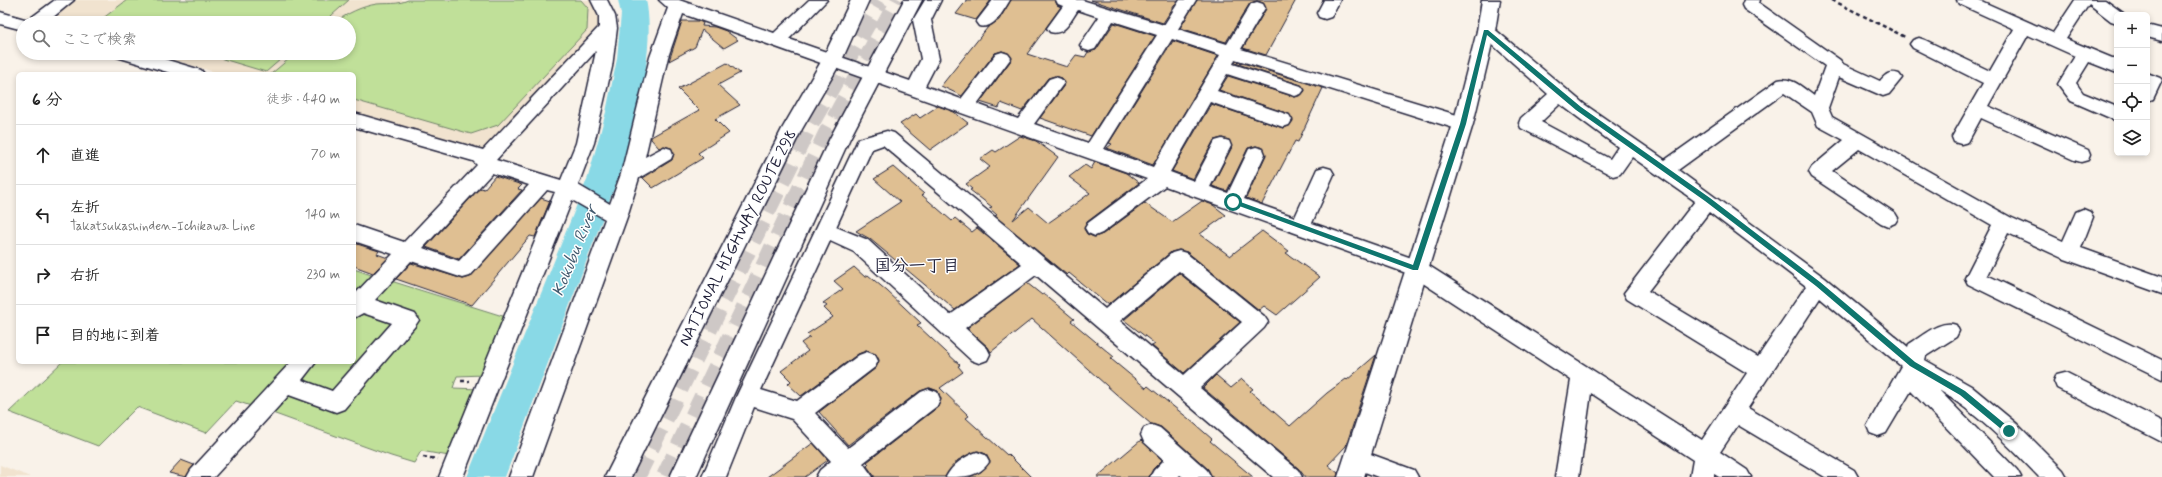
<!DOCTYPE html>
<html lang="ja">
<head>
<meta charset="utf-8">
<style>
	body { margin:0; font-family:Mynerve,"Klee One",sans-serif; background:#f2f2f2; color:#222 }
	.controls { position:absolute; right:12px; top:12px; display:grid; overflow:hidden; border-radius:6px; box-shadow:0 2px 6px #0003 }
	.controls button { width:36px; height:36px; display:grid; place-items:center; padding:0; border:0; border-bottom:1px solid #e0e0e0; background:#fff; color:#222; font:20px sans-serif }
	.stop { position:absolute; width:12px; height:12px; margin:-9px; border:3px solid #0f766e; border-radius:50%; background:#fff }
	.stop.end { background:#0f766e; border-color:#fff; box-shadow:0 1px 4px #0008 }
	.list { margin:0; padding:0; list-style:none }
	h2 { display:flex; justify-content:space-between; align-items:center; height:52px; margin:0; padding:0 16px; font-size:17px }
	h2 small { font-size:13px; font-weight:400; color:#767676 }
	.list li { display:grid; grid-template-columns:26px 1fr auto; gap:12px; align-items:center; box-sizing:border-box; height:60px; padding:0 16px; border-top:1px solid #e0e0e0 }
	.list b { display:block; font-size:15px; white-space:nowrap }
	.list p { margin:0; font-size:13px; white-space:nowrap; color:#767676 }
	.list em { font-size:13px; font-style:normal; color:#767676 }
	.icon { flex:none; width:22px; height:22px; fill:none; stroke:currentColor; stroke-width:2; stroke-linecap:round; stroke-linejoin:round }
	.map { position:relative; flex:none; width:2162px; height:477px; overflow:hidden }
	.search { position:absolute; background:#fff; box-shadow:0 2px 6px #0003; left:16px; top:16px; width:340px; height:44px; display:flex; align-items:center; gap:10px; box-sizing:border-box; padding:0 14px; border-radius:22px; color:#767676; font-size:15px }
	.panel { position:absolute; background:#fff; box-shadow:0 2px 6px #0003; left:16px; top:72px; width:340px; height:292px; border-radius:6px }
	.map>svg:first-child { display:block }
	.built { fill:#f1e3cf }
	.green { fill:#c0e099; stroke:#71816a }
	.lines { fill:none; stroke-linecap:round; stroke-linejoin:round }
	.river { fill:#89d9e6; fill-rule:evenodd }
	.building { fill:#dfbf92; stroke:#22223b }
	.highway-tunnel { stroke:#cec8c6; stroke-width:22; stroke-dasharray:22 11; stroke-linecap:butt }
	.minor-casing { stroke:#22223b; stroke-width:3 }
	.major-casing { stroke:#22223b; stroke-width:3 }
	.highway-casing { stroke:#22223b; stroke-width:3 }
	.path { stroke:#22223b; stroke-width:2.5; stroke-dasharray:4 3; stroke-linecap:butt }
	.minor { fill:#fff; fill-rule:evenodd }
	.major { fill:#fff; fill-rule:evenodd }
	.highway { fill:#fff; fill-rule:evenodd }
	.route { fill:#0f766e }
	.labels { text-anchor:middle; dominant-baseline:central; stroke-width:3; stroke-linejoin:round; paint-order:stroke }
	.street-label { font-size:16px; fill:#22223b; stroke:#fff }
	.water-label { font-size:17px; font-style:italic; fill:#41596e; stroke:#fff }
	.neighbourhood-label { font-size:17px; font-weight:bold; fill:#22223b; stroke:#fff }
</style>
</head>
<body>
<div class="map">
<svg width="2162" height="477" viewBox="0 0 2162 477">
	<rect width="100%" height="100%" fill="#f9f2e9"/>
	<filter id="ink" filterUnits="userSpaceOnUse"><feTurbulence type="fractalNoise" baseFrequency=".025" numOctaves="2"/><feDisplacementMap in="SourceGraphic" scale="8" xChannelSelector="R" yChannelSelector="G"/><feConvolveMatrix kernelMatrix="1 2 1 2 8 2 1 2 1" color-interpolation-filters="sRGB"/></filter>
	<g filter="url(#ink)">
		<!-- built -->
		<path class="built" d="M71 0H593L604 25 486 152 354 113V74H221L150 53H349V23H48L42 21Z
			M0 465 30 477H0Z"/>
		<!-- green -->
		<path class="green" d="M127 0H349L323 23 98 22Z
			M408 0H581L588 8 587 30 498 125 471 134 354 100V74H271L296 53H349V23H334C346 14 362 6 377 4 388 3 397 5 408 0Z
			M203 53H288L266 72Z
			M354 269 374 276 354 298Z
			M391 281 509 318 484 375 457 376 453 388 480 389 449 456 421 451 414 463 391 456 267 411 290 394 338 411 420 317 377 302 376 297Z
			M365 314 392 323 393 329 339 389 329 392 299 381 313 362H354V318Z
			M62 362H295L254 407 236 401 206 433 137 407 98 446 9 412Z"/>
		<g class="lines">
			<!-- river -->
			<path class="river" d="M618 0H646C657 49 632 150 611 196L505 477H467L588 177 606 112 617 59 621 14Z"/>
		</g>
		<!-- building -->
		<path class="building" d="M967 0H991L976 20 956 14Z
			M1011 0H1055L1057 5 1061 7 1027 54 1067 67 1076 55 1085 57 1088 52 1096 50 1114 23 1155 36 1091 136 1040 118 1065 84 1062 78 1055 76 1048 78 1022 111 1001 103 999 108 980 102 1012 59 1008 53 1002 51 995 53 962 96 941 86 988 27 999 20Z
			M1091 0H1178L1163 23Z
			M1197 0H1296L1266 55 1243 48 1266 9 1263 3 1257 1 1250 3 1226 42 1180 28Z
			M682 21H699L703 23 702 26 715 27 726 31 738 40 724 48 702 30 695 47 669 61Z
			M1173 41 1218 56 1153 165 1107 148 1112 144 1109 143Z
			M1236 61 1323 88 1298 142 1295 141 1262 204 1246 198 1266 155 1263 148 1256 146 1248 148 1227 191 1212 186 1232 147 1229 140 1222 138 1214 140 1193 179 1172 171 1211 104 1283 128 1289 126 1293 121 1289 114 1219 90 1228 76 1295 97 1301 95 1305 91 1301 85 1235 63Z
			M727 63 740 73 718 85 740 105 715 119 729 133 698 153 703 158 653 188 643 178 672 160 674 153 671 148 664 146 659 148 651 139V137L699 110 678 89Z
			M938 106 954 112 968 123 930 150 900 124 916 114 920 118Z
			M1020 136 1036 141 1058 157 1013 220 1029 207 1048 223 1071 207 1090 193 1069 177 1085 165 1091 169 1095 162 1126 173 1139 183 1087 222 1084 229 1087 234 1094 237 1103 234 1145 203 1172 222 1202 201 1213 205 1226 215 1200 234 1230 256 1262 231 1289 251 1286 253 1320 277 1277 315 1264 306 1259 310 1187 252 1179 250 1171 252 1108 305 1069 273 1067 275 995 216 997 215 989 208 992 207 970 190 972 189 966 184 990 167 980 159 993 150 996 152Z
			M893 167 924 194 922 195 952 221 955 218 972 232 977 228 1020 264 955 310 870 239 856 231 900 202 874 179Z
			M495 176 522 185 518 189 522 190 459 259 426 247 477 191 481 188 484 189Z
			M541 198 550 201 535 237 530 236 472 305 396 279 411 263 463 279 470 277Z
			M354 243 379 251 377 254 388 258 373 273 354 266Z
			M854 267 865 277 868 275 887 291 921 323 917 325 960 365 958 366 963 372 940 388 969 416 966 418 1007 455 1008 454 1031 477H969L981 472 990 462 986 454 978 451 958 460 945 477H875L867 466 869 464 867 462 938 407 941 400 938 391 930 388 920 391 848 445 819 412 876 368 879 360 876 354 866 351 858 354 801 396 788 384 791 381 781 371 808 351 801 343 810 337 807 334 833 317 824 308 827 306 823 303 843 289 834 281Z
			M1179 273 1240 322 1184 373 1152 346 1155 344 1124 320Z
			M1027 283 1042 295 1044 294 1074 319 1071 321 1114 357 1111 359 1146 388 1148 386 1189 419 1212 439 1210 441 1253 477H1212L1208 469 1161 427 1151 424 1125 402 1032 319 991 352 988 347 967 328Z
			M1376 355 1346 446 1328 465 1338 473 1337 477H1305L1299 469 1203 388 1216 375 1231 388 1242 379 1253 389 1250 391 1290 426 1327 393 1346 379 1347 380Z
			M1141 440 1162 460 1153 469 1149 477H1097Z
			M813 443 828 460 805 477H767Z
			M181 460 194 465 186 477 169 473Z"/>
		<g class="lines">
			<!-- highway-tunnel -->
			<path class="highway-tunnel" d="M634 477 804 131 878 0
				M667 477 828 136 901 0"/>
			<defs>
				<path id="minor" d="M55 0H74L46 23H23V30L0 24V12L28 20Z
					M591 0H607L615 16 617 28 612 67 594 143 578 185 610 204 621 174 650 57 668 8 659 0H679L774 33 809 0H827L789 39 910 81 921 59 913 20 925 0H941L931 20 939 59 925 86 961 99 996 54 1002 52 1008 54 1011 58 1008 62 977 104 1018 119 1049 79 1055 77 1061 79 1064 83 1061 87 1034 124 1088 143 1157 35 1113 21 1095 49 1089 51 1083 49 1080 45 1099 17 1078 10C1070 21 1065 36 1050 32L1047 28 1063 6 1058 4 1056 0H1082L1164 25 1180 0H1196L1178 29 1227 44 1251 4 1257 2 1263 4 1265 8 1241 49 1470 119 1472 124 1470 129 1463 131 1235 59 1233 64 1301 86 1304 90 1301 94 1295 96 1227 74 1217 91 1289 115 1292 120 1289 125 1283 127 1210 102 1170 172 1194 181 1215 141 1222 139 1229 141 1231 146 1210 187 1228 193 1249 149 1256 147 1263 149 1265 154 1244 199 1295 217 1317 169 1324 167 1331 169 1334 174 1312 223 1423 262 1702 440 1747 373 1627 299 1624 293 1695 201 1632 157 1620 174 1613 176 1521 128 1519 123 1521 118 1548 94 1477 31 1480 27 1486 25 1492 27 1584 104 1665 160 1778 80C1791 76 1803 88 1814 96L1825 66 1744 9 1742 5 1744 0H1760L1759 3 1840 60 1843 64 1880 81C1886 74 1890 71 1899 74L1902 78 1889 94 1883 96 1839 77 1828 108 1832 117 2010 217 2063 241 2076 212 2083 209 2090 212 2093 217 2081 248 2162 277V294L2062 258 2008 233 1987 275 2162 360V379L1968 284 1965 278 1992 225 1859 149 1832 171 1895 213 1898 218 1895 223 1888 226 1881 223 1812 177 1809 172 1812 167 1844 140 1818 126 1812 112 1784 93 1678 170 1825 278 1908 347 1909 344C1923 336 1940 319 1956 325L1959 331 1956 337 1926 356 1925 360 1971 386 2017 424 2063 470 2067 477H2039C2009 446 1977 413 1939 390L2017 470 2021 477H1994L1911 391 1886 433 1878 436 1870 433 1867 426 1901 366 1820 298 1748 408 1854 470 1858 477H1825L1738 425 1720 452 1747 470 1751 477H1719L1714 474V477H1690L1693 460 1591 393 1579 477H1555L1571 380 1409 274 1165 186 1102 233 1095 236 1088 233 1085 228 1088 223 1147 179 683 14 668 57 645 157 664 147 671 149 673 154 671 159 639 178 627 217 533 477H509L605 219 572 200 463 477H439L555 192 547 190 470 276 463 278 411 261 375 300 415 314 419 320 415 326 344 409 336 412 289 395 214 477H187L191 470 291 362H316L302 380 332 391 392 323 363 313 354 318V295L393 254 354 241V225L404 242 477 165 473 161 354 127V113L483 150 599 27V16ZM1172 39 1220 55 1153 167 1104 149ZM596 51 576 143 561 180 496 160ZM1560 104 1618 147 1610 159 1541 122ZM492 173 529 185 459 261 423 248ZM1709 212 1806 286 1758 357 1648 291Z
					M993 0H1010C1003 11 994 30 979 26L976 22Z
					M1324 0H1340L1331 17 1325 19 1319 17 1317 13Z
					M1957 0H1979L2053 33 2075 0H2105L2123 13 2124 15H2117V23L2111 21 2089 4 2066 39 2117 60V73L2089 62 2076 83 2083 93 2117 107V121L2071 101 2058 84 2075 56 2028 35 1988 106 2088 150 2090 155 2088 160 2081 162 2074 160 1981 118 1968 142 1961 144 1954 142 1952 137 1983 83 1913 48 1910 44 1913 40 1919 38 1925 40 1990 71 2014 29 1959 4Z
					M2147 25 2162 29V41L2147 37Z
					M114 53H144L201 70 204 74H174L117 57Z
					M2147 73 2160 78 2162 80 2153 99 2147 101Z
					M887 131 894 133 1105 309 1172 253 1179 251 1186 253 1264 316 1268 322 1264 328 1200 388 1298 470 1302 477H1273L1036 275 965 328 987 348 990 354 987 360 979 363 971 360 854 252 830 241 761 390 797 401 859 355 867 352 875 355 878 361 875 367 815 413 848 448 921 392 929 389 937 392 940 399 937 406 863 463 873 477H816L820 470 831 461 792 419 754 407 726 477H702L737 395 856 144 858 139ZM883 145 1022 264 950 315 868 240 836 227 872 149ZM1179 271 1242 322 1184 375 1120 321Z
					M2065 372 2162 421V442L2057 388 2054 381 2057 374Z
					M1152 425 1160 428 1207 470 1211 477H1183L1180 475 1178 477H1150L1154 470 1164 460 1144 442 1141 435 1144 428Z
					M1357 449 1414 470 1418 477H1378L1349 466 1345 459 1349 452Z
					M977 452 985 455 989 462C979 477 965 477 946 477 952 465 965 456 977 452Z"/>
				<path id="major" d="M1482 0H1500L1495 31 1473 124 1364 477H1338L1453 124 1477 31Z"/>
				<path id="highway" d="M851 0H869L842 60 802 129 631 477H605L782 129 822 60Z
					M904 0H922L850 138 696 477H670L830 138Z"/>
			</defs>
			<!-- minor casing -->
			<use href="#minor" class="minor-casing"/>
			<!-- major casing -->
			<use href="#major" class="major-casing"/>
			<!-- highway casing -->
			<use href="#highway" class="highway-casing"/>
			<!-- path -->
			<path class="path" d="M1832 0 1905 37
				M461 381H469
				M423 457 437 459"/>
			<!-- minor -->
			<use href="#minor" class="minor"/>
			<!-- major -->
			<use href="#major" class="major"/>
			<!-- highway -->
			<use href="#highway" class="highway"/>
		</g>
	</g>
	<!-- route -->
	<path class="route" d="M1484 30H1488L1581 107 1710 198 1820 282 1915 362 1965 391 2011 429V433H2006L1960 395 1910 366 1816 286 1705 201 1576 110 1487 35 1466 124 1418 270H1413L1231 203V200H1235L1413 265 1460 124Z"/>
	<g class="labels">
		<!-- street labels -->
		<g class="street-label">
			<text transform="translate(738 238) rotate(-63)">NATIONAL HIGHWAY ROUTE 298</text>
		</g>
		<!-- water labels -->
		<g class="water-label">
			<text transform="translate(575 251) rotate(-68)">Kokubu River</text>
		</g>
		<!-- neighbourhood labels -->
		<g class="neighbourhood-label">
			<text x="917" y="266">国分一丁目</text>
		</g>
	</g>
</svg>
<div class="controls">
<button>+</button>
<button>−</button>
<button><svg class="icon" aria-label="locate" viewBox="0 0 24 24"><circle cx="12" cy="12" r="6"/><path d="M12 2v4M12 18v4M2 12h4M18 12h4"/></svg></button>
<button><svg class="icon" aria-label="layers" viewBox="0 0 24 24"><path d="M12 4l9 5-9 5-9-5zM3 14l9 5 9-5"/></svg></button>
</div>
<div class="stop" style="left:1233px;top:202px"></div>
<div class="stop end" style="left:2009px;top:431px"></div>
<div class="search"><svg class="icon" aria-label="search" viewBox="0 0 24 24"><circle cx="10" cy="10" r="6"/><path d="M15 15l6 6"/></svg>ここで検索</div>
<section class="panel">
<h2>6 分<small>徒歩 · 440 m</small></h2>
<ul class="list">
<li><svg class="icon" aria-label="ahead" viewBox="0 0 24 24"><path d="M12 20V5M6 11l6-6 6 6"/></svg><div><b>直進</b></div><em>70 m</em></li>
<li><svg class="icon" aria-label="left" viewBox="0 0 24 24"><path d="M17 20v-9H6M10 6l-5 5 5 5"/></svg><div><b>左折</b><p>Takatsukashinden-Ichikawa Line</p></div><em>140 m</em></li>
<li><svg class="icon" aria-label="right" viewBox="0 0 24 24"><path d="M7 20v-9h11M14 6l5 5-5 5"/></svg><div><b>右折</b></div><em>230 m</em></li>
<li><svg class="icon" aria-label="arrive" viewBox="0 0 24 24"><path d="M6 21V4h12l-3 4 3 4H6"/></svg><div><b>目的地に到着</b></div></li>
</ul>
</section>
</div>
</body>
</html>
